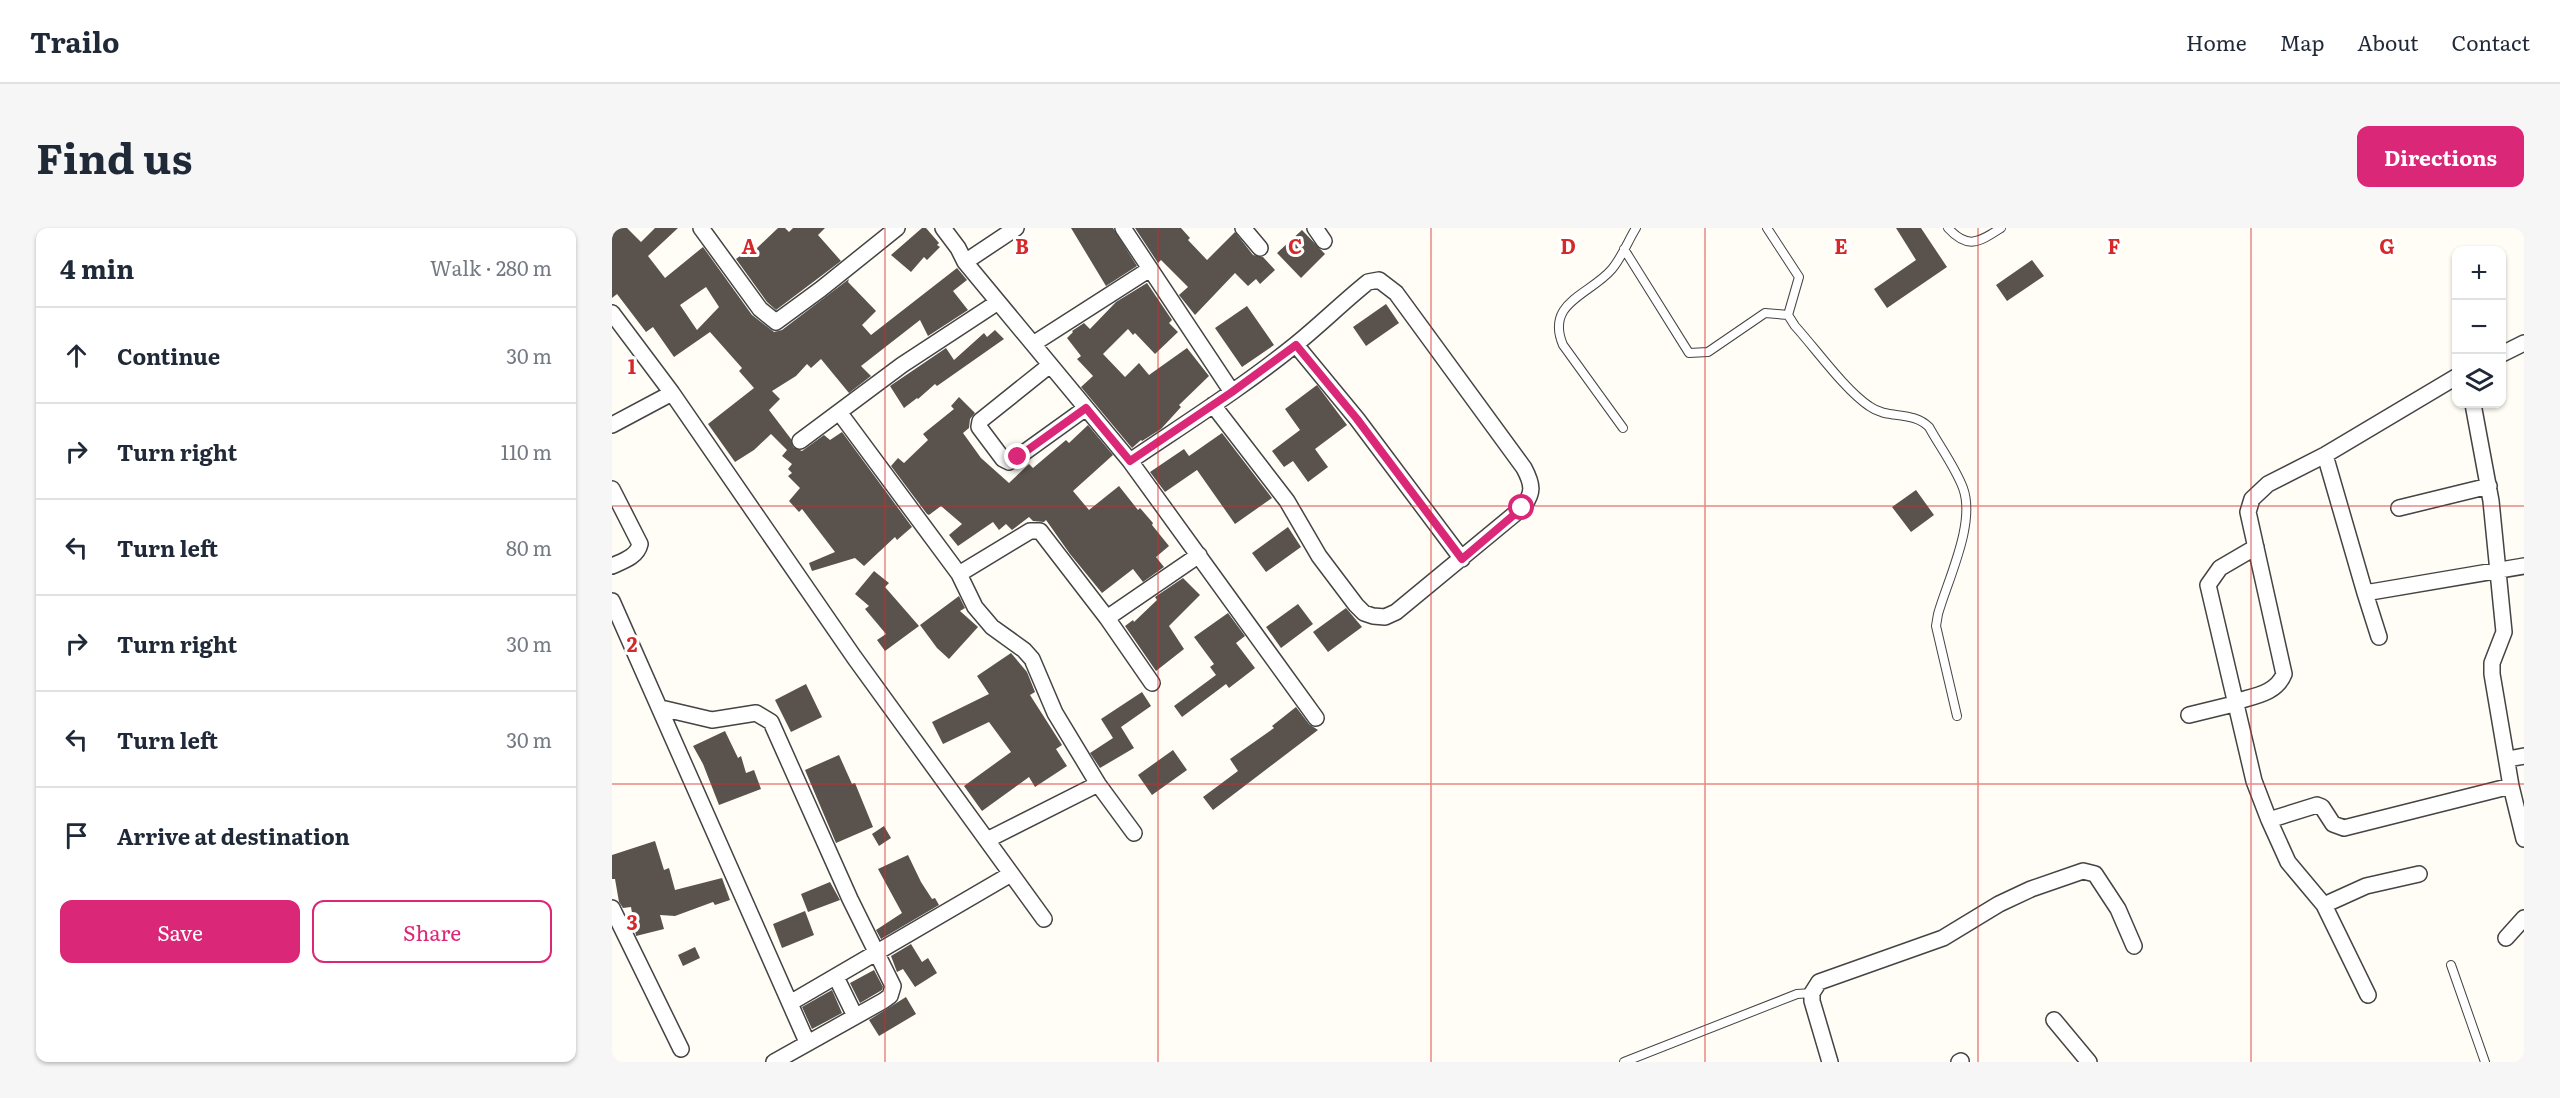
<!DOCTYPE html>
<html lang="en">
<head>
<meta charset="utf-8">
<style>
	body { margin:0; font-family:Literata,serif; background:#f6f6f7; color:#1f2937 }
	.controls { position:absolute; right:18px; top:18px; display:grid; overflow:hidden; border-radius:12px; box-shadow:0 2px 4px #0004 }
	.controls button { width:54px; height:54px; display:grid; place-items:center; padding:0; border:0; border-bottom:2px solid #e0e1e3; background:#fff; color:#1f2937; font:30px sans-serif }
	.stop { position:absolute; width:18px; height:18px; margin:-14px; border:4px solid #db2777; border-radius:50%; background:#fff }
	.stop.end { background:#db2777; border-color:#fff; box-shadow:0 2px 6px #0008 }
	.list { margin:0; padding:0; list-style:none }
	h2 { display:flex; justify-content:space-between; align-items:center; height:78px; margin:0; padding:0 24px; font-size:26px }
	h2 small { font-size:20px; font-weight:400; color:#747a83 }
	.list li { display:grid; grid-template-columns:39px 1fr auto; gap:18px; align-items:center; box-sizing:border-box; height:96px; padding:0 24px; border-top:2px solid #e0e1e3 }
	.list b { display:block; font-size:22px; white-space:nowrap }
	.list em { font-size:20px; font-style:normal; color:#747a83 }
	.actions { display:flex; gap:12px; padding:18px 24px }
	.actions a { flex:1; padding:14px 0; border:2px solid #db2777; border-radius:12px; text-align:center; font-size:21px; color:#db2777 }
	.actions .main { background:#db2777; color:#fff }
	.icon { flex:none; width:33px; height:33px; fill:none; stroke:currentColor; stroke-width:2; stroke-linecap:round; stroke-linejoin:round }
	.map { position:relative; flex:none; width:1912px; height:834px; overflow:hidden; border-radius:12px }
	header { display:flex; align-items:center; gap:36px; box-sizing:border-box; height:84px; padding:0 30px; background:#fff; border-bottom:2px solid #e0e1e3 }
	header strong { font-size:28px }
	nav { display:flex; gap:33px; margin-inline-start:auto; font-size:21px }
	.intro { display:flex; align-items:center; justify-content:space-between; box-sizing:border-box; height:144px; padding:0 36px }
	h1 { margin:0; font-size:42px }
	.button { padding:15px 27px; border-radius:12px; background:#db2777; color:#fff; font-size:21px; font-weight:700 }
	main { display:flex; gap:36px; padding:0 36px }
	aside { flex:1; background:#fff; border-radius:12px; box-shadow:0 2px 4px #0004 }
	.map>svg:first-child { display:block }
	.building { fill:#5a524d; fill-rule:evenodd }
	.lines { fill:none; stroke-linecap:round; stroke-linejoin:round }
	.service-casing { stroke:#444; stroke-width:10 }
	.minor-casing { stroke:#444; stroke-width:18 }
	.service { stroke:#fff; stroke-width:8 }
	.minor { stroke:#fff; stroke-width:15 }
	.route { stroke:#db2777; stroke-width:8 }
	.grid { fill:none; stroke:#d62828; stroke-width:1.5; stroke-opacity:0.55 }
	.grid-label { font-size:20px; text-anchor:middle; font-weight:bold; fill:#d62828; stroke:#fff; stroke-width:6; stroke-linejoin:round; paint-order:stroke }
</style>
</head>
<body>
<header>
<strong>Trailo</strong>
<nav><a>Home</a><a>Map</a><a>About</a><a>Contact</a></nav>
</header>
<div class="intro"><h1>Find us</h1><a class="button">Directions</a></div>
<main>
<aside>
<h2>4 min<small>Walk · 280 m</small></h2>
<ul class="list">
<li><svg class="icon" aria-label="ahead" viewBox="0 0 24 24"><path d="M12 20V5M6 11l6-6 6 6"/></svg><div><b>Continue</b></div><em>30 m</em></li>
<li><svg class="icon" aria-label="right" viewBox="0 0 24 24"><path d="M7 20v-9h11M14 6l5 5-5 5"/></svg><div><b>Turn right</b></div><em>110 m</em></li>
<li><svg class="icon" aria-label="left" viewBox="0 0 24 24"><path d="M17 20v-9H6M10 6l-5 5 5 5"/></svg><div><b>Turn left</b></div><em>80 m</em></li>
<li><svg class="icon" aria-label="right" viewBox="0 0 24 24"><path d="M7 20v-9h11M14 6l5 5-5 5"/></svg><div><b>Turn right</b></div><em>30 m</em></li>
<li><svg class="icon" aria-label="left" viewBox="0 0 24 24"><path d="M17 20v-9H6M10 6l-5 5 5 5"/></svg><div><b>Turn left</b></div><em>30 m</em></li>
<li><svg class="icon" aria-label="arrive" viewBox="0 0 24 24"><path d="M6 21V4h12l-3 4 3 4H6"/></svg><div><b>Arrive at destination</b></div></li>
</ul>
<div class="actions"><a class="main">Save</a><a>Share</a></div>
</aside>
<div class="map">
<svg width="1912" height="834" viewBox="0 0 1912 834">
	<rect width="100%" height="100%" fill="#fffdf5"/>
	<!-- building -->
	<path class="building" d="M0 0H15L29 14 43 0H66L36 28 53 50 91 19 140 87 162 104 170 102 237 51 236 54 264 83 250 97 259 107 345 40 355 52 341 63 356 82 316 108 308 92 249 138 259 148 237 165 209 131 199 140 195 136 184 148 160 163 168 171 157 182 179 211 181 219 190 223 212 207 218 212 230 204 300 299 285 312 283 309 252 338 243 330 200 343 197 335 223 324 190 281 187 284 177 273 188 260 176 248 180 245 176 241 180 236 170 228 175 222 159 206 142 222 123 234 96 196 142 160 127 143 130 140 98 104 62 129 41 99 34 104 5 66 0 70ZM94 59 107 79 85 102 68 77Z
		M166 0H173L177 4 181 0H213L206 7 229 33 164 82 155 74 124 31 142 17 145 20Z
		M310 0H314L327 15 325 17 328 19 315 32 312 29 299 44 279 27Z
		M459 0H501L525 38 494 58Z
		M523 0H569L578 10 576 12 595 32 623 4 641 27 651 29 663 42 648 56 644 51 636 58 623 45 583 87 567 67 576 59 549 32 546 35Z
		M1284 0H1309L1335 39 1275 80 1262 61 1304 32Z
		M690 2 713 26 689 50 665 25Z
		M1420 32 1432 48 1395 73 1384 57Z
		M535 55 560 92 557 95 566 104 543 126 523 105 521 107 516 101 491 126 513 149 527 135 537 147 575 120 597 148 567 177 569 179 549 201 530 213 529 212 520 220 469 159 481 148 465 131 469 128 455 110 461 104 460 103 472 95 478 101 504 74Z
		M774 76 787 95 754 118 741 99Z
		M635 78 662 117 630 139 603 100Z
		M383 102 392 111 325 158 323 156 306 171 305 170 292 180 278 158 334 120 342 132 372 105 375 109Z
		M705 157 735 197 703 221 716 239 696 254 681 233 672 239 660 223 688 202 673 181Z
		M347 169 363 185 358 191 357 200 351 205 369 230 397 255 417 236 421 240 454 212 457 215 476 197 501 227 461 263 477 282 507 258 526 282 528 280 541 295 540 297 557 318 544 329 552 339 531 354 521 341 490 365 458 326 434 292 432 294 421 293 417 289 400 302 394 296 387 302 381 294 346 318 337 307 350 296 329 278 317 287 315 286 279 238 286 230 292 235 316 212 311 206 342 181 339 178Z
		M610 205 660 270 623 296 585 242 553 264 538 244 572 221 577 228Z
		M1304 262 1322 287 1299 304 1280 279Z
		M676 299 689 319 654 344 640 325Z
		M262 343 277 355 273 359 307 398 273 423 265 412 274 406 253 381 257 378 243 366Z
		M571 350 588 367 557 398 572 421 544 443 513 398 521 392 522 394 545 372 543 369Z
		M347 368 353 380 348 383 366 399 337 431 325 420 308 397Z
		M686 376 701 396 669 420 654 399Z
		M734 380 750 399 716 424 701 404Z
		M616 385 633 408 624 415 643 440 617 460 614 456 570 489 562 478 604 447 598 439 602 436 582 409Z
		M399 425 415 444 423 464 418 467 450 517 444 521 455 538 423 559 417 549 370 583 352 558 399 524 377 494 331 516 320 494 377 466 365 448Z
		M194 456 210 489 179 504 163 472Z
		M530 464 539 478 509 499 522 520 488 540 478 525 501 510 489 491Z
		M684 479 697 496 706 502 601 582 591 569 626 543 618 531 662 500 660 498Z
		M113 503 126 530 129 528 134 545 142 542 149 561 107 577 91 536 81 518Z
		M561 522 575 542 540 567 526 547Z
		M227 527 240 556 243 555 261 599 224 615 193 542Z
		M272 598 279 610 267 618 260 606Z
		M43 613 52 642 57 640 63 662 110 650 118 672 103 677 101 674 63 688 48 687 52 701 24 708 19 679 11 680 7 674 3 651H0V627Z
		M296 627 309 654 320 671 323 670 327 677 269 711 264 702 290 685 266 641Z
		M218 654 228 672 196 684 189 666Z
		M193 683 202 707 170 720 161 696Z
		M299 716 310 734 316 730 325 745 303 759 291 741 285 744 279 728Z
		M83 719 88 730 71 738 66 727Z
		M262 742 271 759 270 762 248 775 238 755Z
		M220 762 230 785 200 801 190 779Z
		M294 769 304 786 267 808 257 792Z"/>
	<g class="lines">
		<defs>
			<path id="service" d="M1155 0 1187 49 1176 87 1183 98C1203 120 1233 162 1257 178 1276 192 1300 182 1317 199 1328 219 1343 239 1351 260 1364 295 1336 351 1326 386L1324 398 1345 488
				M1336 0C1356 22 1367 14 1389 0
				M1012 21 1077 125 1096 124 1153 85 1176 87
				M1011 200 951 117C933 74 978 67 1000 41 1010 29 1016 13 1024 0
				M1839 737 1873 834
				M1012 834 1185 766 1200 765"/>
			<path id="minor" d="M89 0 148 81 164 94 209 61 285 0
				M331 0 346 20 353 34 518 233 704 490
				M511 0 620 164
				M631 0 648 20
				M703 0 712 13
				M353 34 404 0
				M0 85 60 165 242 429 432 691
				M421 116 538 41
				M684 117 745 191 850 331
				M1890 126 1912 115
				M438 137 368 193 367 199 391 231 397 234 406 229 474 180
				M227 184 347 346 363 379 380 399 412 422 420 431 443 485 486 556 522 605
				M0 197 60 165
				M188 213 290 137 386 74
				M1713 227 1753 365 1912 338
				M518 233C574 195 631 159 683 117 708 97 731 74 756 54L767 52 784 65 912 240C921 257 922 265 910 280L784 384 773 389 761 388 752 385 744 377 707 328 675 273 601 177
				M0 261 28 316C25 329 11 333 0 338
				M1787 280 1877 258
				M1644 319 1608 340 1596 357 1642 553 1657 592 1676 634 1712 677 1756 767
				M347 346 418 303H428L495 390 587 327
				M1753 365 1767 409
				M0 373 195 814
				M495 390 540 455
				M49 480 100 492 144 485 159 494 238 671 281 758 278 768 271 773 162 834
				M1577 487 1622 476 1623 474C1641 468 1664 466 1672 446L1636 284 1640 271 1656 256 1713 227 1844 149
				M1896 531 1912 528
				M1899 558 1912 611
				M1657 592 1705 577 1710 579 1721 596 1732 600 1899 558 1880 446V435L1892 404 1879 273 1861 176
				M375 612 486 556
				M1712 677 1754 658 1807 646
				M0 680 69 821
				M1894 710 1912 690
				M224 749 243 788
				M178 775 399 646
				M1442 792 1477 834
				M1218 834 1200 773V765L1207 754 1331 710 1387 676 1419 661 1471 643 1483 646 1506 681 1522 718
				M1347 834 1349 833"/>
		</defs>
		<!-- service casing -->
		<use href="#service" class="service-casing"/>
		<!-- minor casing -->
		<use href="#minor" class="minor-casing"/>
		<!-- service -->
		<use href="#service" class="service"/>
		<!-- minor -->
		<use href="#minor" class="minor"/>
	</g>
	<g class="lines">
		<!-- route -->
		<path class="route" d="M406 229 474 180 518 233 620 164 684 117 745 191 850 331 910 280"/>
	</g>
	<!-- grid -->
	<path class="grid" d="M273 0V834M546 0V834M819 0V834M1093 0V834M1366 0V834M1639 0V834M0 278H1912M0 556H1912"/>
	<g class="grid-label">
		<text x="137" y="26">A</text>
		<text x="410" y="26">B</text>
		<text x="683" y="26">C</text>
		<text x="956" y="26">D</text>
		<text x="1229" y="26">E</text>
		<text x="1502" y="26">F</text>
		<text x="1775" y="26">G</text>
		<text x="20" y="146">1</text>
		<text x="20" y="424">2</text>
		<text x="20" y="702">3</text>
	</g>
</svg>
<div class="controls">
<button>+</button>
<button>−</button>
<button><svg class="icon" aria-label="layers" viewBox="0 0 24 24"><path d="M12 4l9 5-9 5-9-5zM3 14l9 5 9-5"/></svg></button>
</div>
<div class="stop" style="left:910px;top:280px"></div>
<div class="stop end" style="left:406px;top:229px"></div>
</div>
</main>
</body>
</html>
